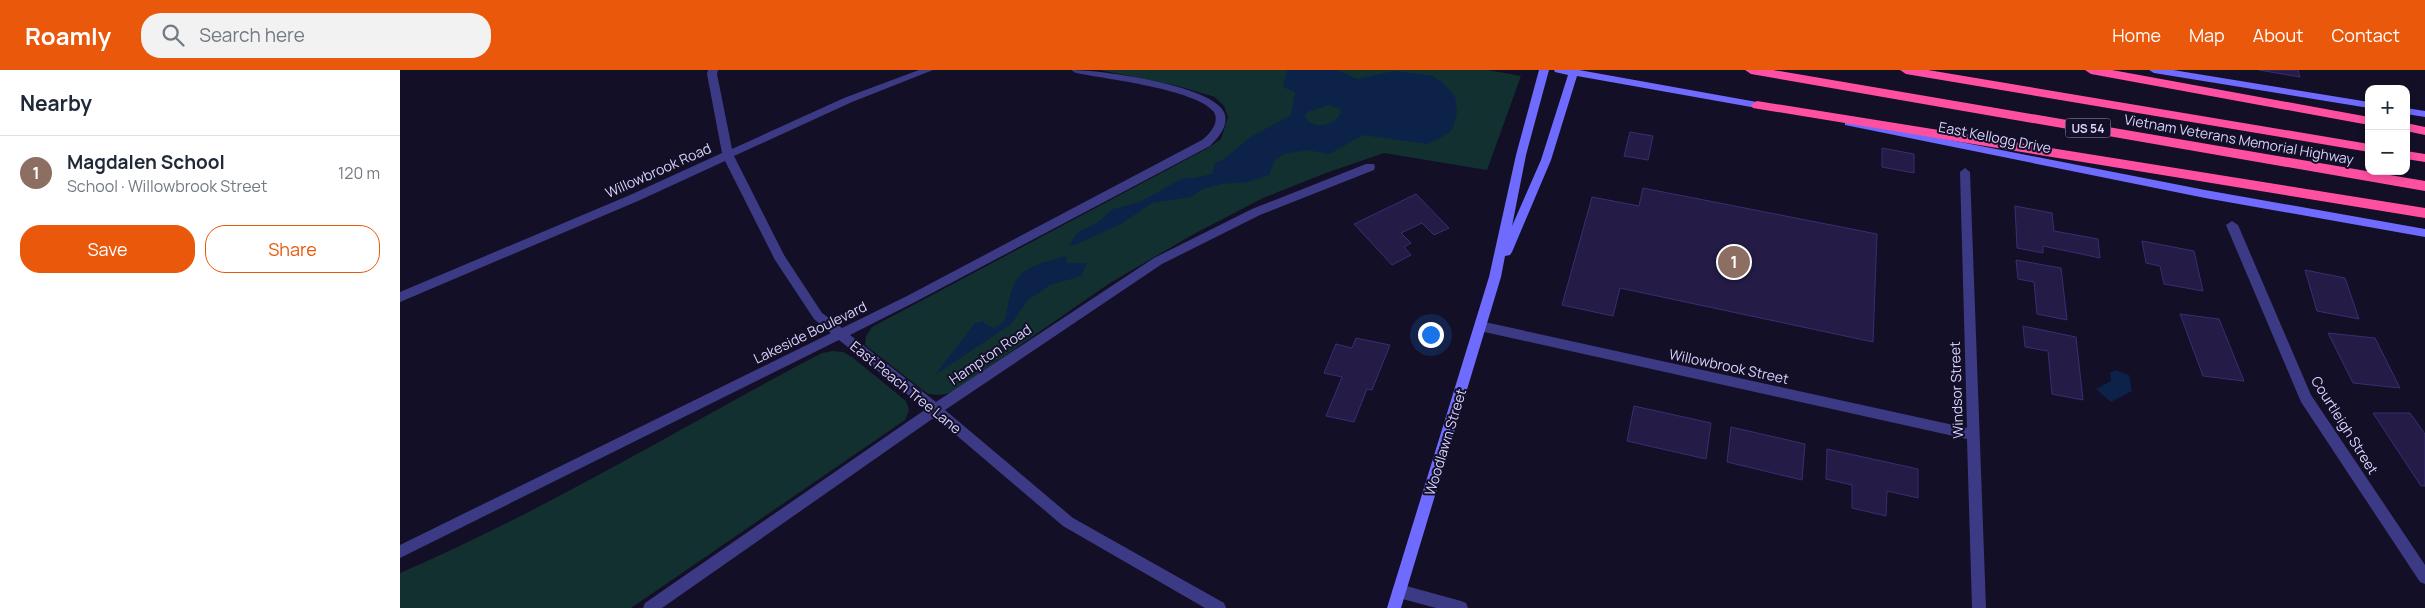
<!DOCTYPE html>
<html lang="en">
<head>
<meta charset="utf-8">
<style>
	body { margin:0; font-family:Manrope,sans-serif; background:#f2f2f3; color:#1f2937 }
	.controls { position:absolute; right:15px; top:15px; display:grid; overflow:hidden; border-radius:10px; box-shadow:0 2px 8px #0003 }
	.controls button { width:45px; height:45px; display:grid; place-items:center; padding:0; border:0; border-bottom:1px solid #e0e1e3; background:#fff; color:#1f2937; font:25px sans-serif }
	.you { position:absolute; left:1030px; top:264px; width:18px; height:18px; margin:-12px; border:4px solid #fff; border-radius:50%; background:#1a73e8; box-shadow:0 0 0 8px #1a73e833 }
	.badge { display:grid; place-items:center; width:32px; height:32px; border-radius:50%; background:#ea580c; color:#fff; font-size:16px; font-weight:700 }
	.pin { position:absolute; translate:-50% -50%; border:2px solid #fff; box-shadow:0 1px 5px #0006 }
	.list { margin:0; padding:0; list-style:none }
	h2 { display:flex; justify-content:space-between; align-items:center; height:65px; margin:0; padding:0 20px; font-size:21px }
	h2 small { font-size:16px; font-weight:400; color:#747a83 }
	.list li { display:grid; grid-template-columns:32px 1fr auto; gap:15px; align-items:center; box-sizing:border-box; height:75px; padding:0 20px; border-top:1px solid #e0e1e3 }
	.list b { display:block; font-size:19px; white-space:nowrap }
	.list p { margin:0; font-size:16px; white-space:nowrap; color:#747a83 }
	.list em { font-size:16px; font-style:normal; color:#747a83 }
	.actions { display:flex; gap:10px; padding:15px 20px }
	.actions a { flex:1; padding:11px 0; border:1px solid #ea580c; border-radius:20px; text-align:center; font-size:18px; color:#ea580c }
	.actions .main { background:#ea580c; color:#fff }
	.icon { flex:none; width:28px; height:28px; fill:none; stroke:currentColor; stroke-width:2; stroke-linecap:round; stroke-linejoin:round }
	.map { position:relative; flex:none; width:2025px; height:538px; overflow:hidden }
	header { display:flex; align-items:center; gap:30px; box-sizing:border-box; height:70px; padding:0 25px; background:#ea580c; color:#fff }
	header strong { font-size:24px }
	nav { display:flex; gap:28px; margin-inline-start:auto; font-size:18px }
	.search { width:350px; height:45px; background:#f2f2f3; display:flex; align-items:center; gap:12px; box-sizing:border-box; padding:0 18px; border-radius:20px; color:#747a83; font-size:19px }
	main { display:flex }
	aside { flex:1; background:#fff }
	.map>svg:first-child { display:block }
	.green { fill:#12302f }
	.water { fill:#0c2248; fill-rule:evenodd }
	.building { fill:#241b47; stroke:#3b2d73 }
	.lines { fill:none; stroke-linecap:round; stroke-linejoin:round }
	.minor { fill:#3d3a85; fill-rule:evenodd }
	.secondary { fill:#6f6bff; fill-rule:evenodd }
	.motorway { fill:#ff4fa3; fill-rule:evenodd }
	.labels { text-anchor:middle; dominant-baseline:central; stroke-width:4; stroke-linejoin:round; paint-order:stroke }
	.shield { fill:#130f26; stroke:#9e99be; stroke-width:1 }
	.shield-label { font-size:12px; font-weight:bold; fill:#d9d4ff }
	.street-label { font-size:14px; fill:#d9d4ff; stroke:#130f26 }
</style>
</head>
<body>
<header>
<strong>Roamly</strong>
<div class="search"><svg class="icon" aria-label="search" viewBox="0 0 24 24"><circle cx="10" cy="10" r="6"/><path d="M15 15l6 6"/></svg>Search here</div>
<nav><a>Home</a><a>Map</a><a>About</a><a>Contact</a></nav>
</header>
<main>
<aside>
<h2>Nearby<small></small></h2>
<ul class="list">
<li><span class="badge" style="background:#8d6e63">1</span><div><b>Magdalen School</b><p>School · Willowbrook Street</p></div><em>120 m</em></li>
</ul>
<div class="actions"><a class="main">Save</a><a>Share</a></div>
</aside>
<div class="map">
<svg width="2025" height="538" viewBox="0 0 2025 538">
	<rect width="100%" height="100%" fill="#130f26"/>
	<!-- green -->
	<path class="green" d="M700 0H1088L1121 6 1087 100 984 83 926 103 863 128 792 165 710 213 551 323 540 325 528 324 465 275 466 266 472 257 808 78 821 69 828 47 824 36 815 27 778 16Z
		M433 281 443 282 452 287 506 331 509 340 505 350 231 538H0V503C137 444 267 366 399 295L422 283Z"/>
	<!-- water -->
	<path class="water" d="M887 0H937L957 9 995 1 1032 6 1042 12 1055 26 1057 42 1054 55 1049 63 1028 74 963 65 929 84 908 80 884 84 875 90 869 105 848 112 821 114 803 119 791 127 752 133 721 154 675 175H669L678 162 697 153 713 139 740 132 783 108H795L812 104 815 93 824 89 849 68 891 45 895 22 883 17ZM929 35 940 39 941 43C935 54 920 59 909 52L905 46 907 42Z
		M666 186 667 193H687L681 206 650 215 628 230 611 254 535 305 575 253 584 251 585 254 594 258 604 252C608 241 608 228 613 217 621 195 646 192 666 186Z
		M1715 300 1729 305 1732 321 1711 332 1696 319 1711 311 1710 302H1714Z"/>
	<!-- building -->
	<path class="building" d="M1859 0H1898L1900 7Z
		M1230 62 1253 66 1248 90 1224 86Z
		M1482 78 1514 84V103L1482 97Z
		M1243 118 1477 164 1473 272 1220 218 1213 246 1162 235 1192 127 1239 136Z
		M1016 124 1049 158 1034 165 1022 153 1001 163 1011 173 1004 177 1011 185 992 195 954 154Z
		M1615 136 1652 143 1654 161 1698 169 1700 188 1643 176V183L1617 178Z
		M1742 171 1794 181 1803 221 1764 214 1760 196 1746 193Z
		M1616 190 1661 198 1667 250 1637 244 1634 212 1618 209Z
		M1905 200 1945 208 1959 249 1917 241Z
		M1780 244 1819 249 1844 311 1803 306Z
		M1623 256 1676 267 1683 330 1652 324 1648 281 1625 277Z
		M1928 263 1975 268 2000 318 1953 313Z
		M956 268 990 275 972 320 967 319 954 352 926 346 942 307 924 303 936 274 952 278Z
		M1234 336 1311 353 1306 389 1227 371Z
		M1973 343H2010L2025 364V416H2021Z
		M1331 357 1405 374 1402 410 1327 392Z
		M1427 379 1518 399V428L1487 421 1486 446 1452 438V415L1426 409Z"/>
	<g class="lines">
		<!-- minor -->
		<path class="minor" d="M308 0H318L317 4 332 79 444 28 519 0H533L452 32 334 86 384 185 422 243 442 258 507 226 802 70C810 64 821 51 813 41 794 19 706 9 676 3L671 0C701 0 811 15 824 42 830 55 818 68 810 76L515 232 450 265 536 332 754 188 852 139 966 94H974L975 97 974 100 860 145 762 194 545 340 673 448 824 533 826 538H805L663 456 535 347 262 538H243L245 533 526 339 439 270 0 488V475L431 263 414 249 375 190 325 91 238 131 0 232V222L230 125 322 83 307 4Z
			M1565 98 1570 102 1586 538H1572L1567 369 1080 261 1076 259 1074 256 1076 253 1080 251 1567 358 1560 102Z
			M1832 151 1838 155 1911 325 2025 495V514L2020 512 1901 332 1826 155Z
			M999 514 1061 531 1066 533 1068 538H1036L999 528 994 526 992 521 994 516Z"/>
		<!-- secondary -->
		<path class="secondary" d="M1139 0H1149L1126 85 1112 156 1141 90 1168 5 1155 2 1154 0H1179L1368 34 1373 37 1368 40 1177 6 1151 90 1112 182 1110 185 1105 186 1101 207 1001 538H987L1089 207 1116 85Z
			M1749 0H1773L1969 32V38L1754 3Z
			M2006 38 2025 41V47L2006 44Z
			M1449 50 1805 120 2025 159V167L1805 128 1445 55V51Z"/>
		<!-- motorway -->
		<path class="motorway" d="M1345 0H1373L2025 111V121L1351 4Z
			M1500 0H1528L1969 74V82L1506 4Z
			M1685 0H1712L1969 47V55L1691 4Z
			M1357 31 2025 138V148L1353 38 1351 35Z
			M2006 53 2025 57V65L2006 61Z
			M2006 81 2025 84V92L2006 89Z"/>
	</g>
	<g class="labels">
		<!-- shield labels -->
		<rect class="shield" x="1665.5" y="48.5" width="45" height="19" rx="4"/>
		<g class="shield-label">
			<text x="1688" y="58">US 54</text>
		</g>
		<!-- street labels -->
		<g class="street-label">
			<text transform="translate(1595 67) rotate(11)">East Kellogg Drive</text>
			<text transform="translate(1839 69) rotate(10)">Vietnam Veterans Memorial Highway</text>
			<text transform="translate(258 100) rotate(-24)">Willowbrook Road</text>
			<text transform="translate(410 262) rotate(-26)">Lakeside Boulevard</text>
			<text transform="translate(590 284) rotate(-34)">Hampton Road</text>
			<text transform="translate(1329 296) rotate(12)">Willowbrook Street</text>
			<text transform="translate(506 317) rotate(39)">East Peach Tree Lane</text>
			<text transform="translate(1556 320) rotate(-92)">Windsor Street</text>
			<text transform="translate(1945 355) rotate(58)">Courtleigh Street</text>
			<text transform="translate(1045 372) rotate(-73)">Woodlawn Street</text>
		</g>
	</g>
</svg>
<div class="controls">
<button>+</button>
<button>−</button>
</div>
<div class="you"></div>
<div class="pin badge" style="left:1334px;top:192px;background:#8d6e63">1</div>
</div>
</main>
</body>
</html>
